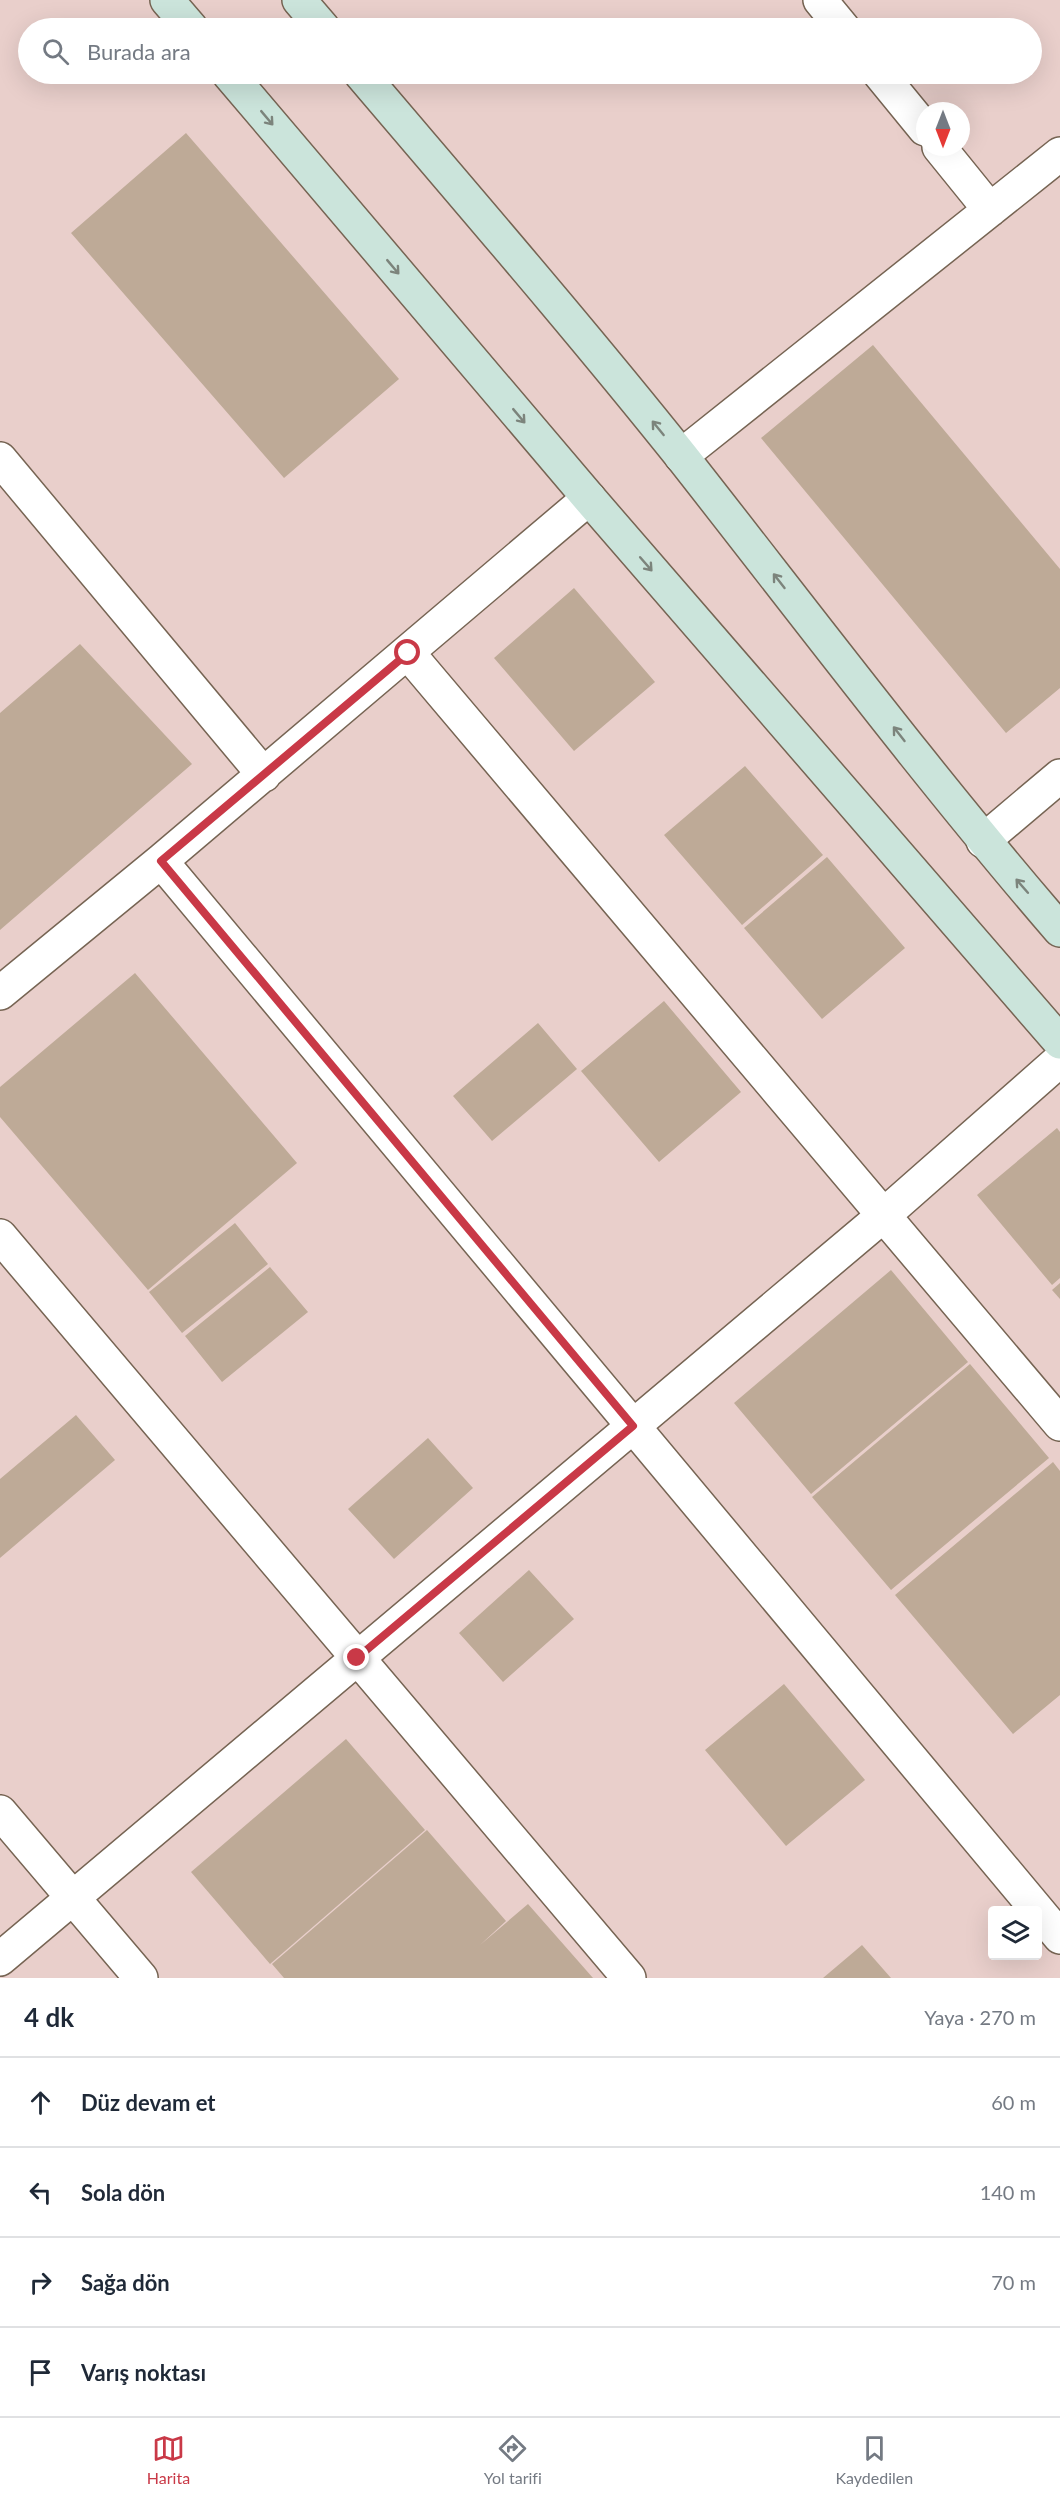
<!DOCTYPE html>
<html lang="tr">
<head>
<meta charset="utf-8">
<style>
	body { margin:0; font-family:Lato,sans-serif; background:#f2f2f3; color:#1f2937 }
	.controls { position:absolute; right:18px; bottom:18px; display:grid; overflow:hidden; border-radius:6px; box-shadow:0 6px 24px #0002 }
	.controls button { width:54px; height:54px; display:grid; place-items:center; padding:0; border:0; border-bottom:2px solid #e0e1e3; background:#fff; color:#1f2937; font:30px sans-serif }
	.compass { position:absolute; left:916px; top:102px; width:54px; height:54px; border-radius:50%; background:#fff; box-shadow:0 6px 24px #0002; rotate:180deg }
	.stop { position:absolute; width:18px; height:18px; margin:-14px; border:4px solid #c93947; border-radius:50%; background:#fff }
	.stop.end { background:#c93947; border-color:#fff; box-shadow:0 2px 6px #0008 }
	.list { margin:0; padding:0; list-style:none }
	h2 { display:flex; justify-content:space-between; align-items:center; height:78px; margin:0; padding:0 24px; font-size:26px }
	h2 small { font-size:20px; font-weight:400; color:#747a83 }
	.list li { display:grid; grid-template-columns:39px 1fr auto; gap:18px; align-items:center; box-sizing:border-box; height:90px; padding:0 24px; border-top:2px solid #e0e1e3 }
	.list b { display:block; font-size:22px; white-space:nowrap }
	.list em { font-size:20px; font-style:normal; color:#747a83 }
	.icon { flex:none; width:33px; height:33px; fill:none; stroke:currentColor; stroke-width:2; stroke-linecap:round; stroke-linejoin:round }
	.map { position:relative; flex:none; width:1060px; height:1978px; overflow:hidden }
	.search { position:absolute; background:#fff; box-shadow:0 6px 24px #0002; left:18px; right:18px; top:18px; height:66px; display:flex; align-items:center; gap:15px; box-sizing:border-box; padding:0 21px; border-radius:33px; color:#747a83; font-size:22px }
	.sheet { height:438px; background:#fff }
	nav { display:flex; justify-content:space-around; align-items:center; box-sizing:border-box; height:84px; border-top:2px solid #e0e1e3; background:#fff; font-size:16px; color:#747a83 }
	nav a { display:grid; justify-items:center; gap:3px }
	nav .on { color:#c93947 }
	.map>svg:first-child { display:block }
	.industrial { fill:#e9cfcb; fill-rule:evenodd }
	.building { fill:#beaa97 }
	.lines { fill:none; stroke-linecap:round; stroke-linejoin:round }
	.minor-casing { stroke:#766453; stroke-width:36 }
	.secondary-casing { stroke:#766453; stroke-width:36 }
	.minor { stroke:#fff; stroke-width:33 }
	.secondary { stroke:#cbe4db; stroke-width:33 }
	.oneway { stroke:#7c847c }
	.route { stroke:#c93947; stroke-width:8 }
</style>
</head>
<body>
<div class="map">
<svg width="1060" height="1978" viewBox="0 0 1060 1978">
	<rect width="100%" height="100%" fill="#f1dcc8"/>
	<!-- industrial -->
	<path class="industrial" d="M0 0H1060V1978H0ZM28 28H1032V74H28ZM925 111H961V147H925ZM992 1910H1038V1956H992Z"/>
	<!-- building -->
	<path class="building" d="M186 133 399 379 284 478 71 233Z
		M873 345 1060 569V688L1006 733 761 438Z
		M574 588 655 682 574 751 494 658Z
		M80 644 192 764 0 930V713Z
		M745 766 823 855 742 925 664 835Z
		M827 857 905 948 822 1019 744 928Z
		M135 973 297 1163 148 1290 0 1117V1087Z
		M664 1001 741 1092 659 1162 581 1071Z
		M538 1023 577 1069 492 1141 453 1096Z
		M1057 1128 1060 1132V1278L1052 1285 977 1195Z
		M235 1223 268 1264 182 1333 149 1292Z
		M270 1267 308 1312 222 1382 185 1336Z
		M891 1270 968 1362 811 1494 734 1403Z
		M1060 1283V1299L1052 1290Z
		M970 1364 1049 1458 891 1590 812 1497Z
		M76 1415 115 1460 0 1558V1479Z
		M428 1438 473 1488 394 1559 348 1509Z
		M1053 1462 1060 1471V1695L1013 1734 895 1595Z
		M529 1570 574 1619 503 1682 459 1633Z
		M784 1684 865 1780 786 1846 705 1750Z
		M346 1739 425 1830 270 1964 191 1872Z
		M427 1830 506 1921 480 1945 528 1904 593 1978H284L272 1964Z
		M862 1945 891 1978H823Z"/>
	<g class="lines">
		<defs>
			<path id="minor" d="M820 0 843 28
				M880 74 925 129
				M939 147 990 210
				M681 456 1060 154
				M0 459 264 775
				M408 653 1060 1424
				M983 841 1060 776
				M161 861 1060 1937
				M0 993 161 861 589 498
				M0 1236 629 1978
				M0 1812 141 1978
				M0 1959 884 1215 1060 1060"/>
			<path id="secondary" d="M167 0 191 28
				M299 0 323 28
				M229 74 589 498 1060 1042
				M361 74C469 201 578 327 682 457 807 616 928 777 1060 930"/>
		</defs>
		<!-- minor casing -->
		<use href="#minor" class="minor-casing"/>
		<!-- secondary casing -->
		<use href="#secondary" class="secondary-casing"/>
		<!-- minor -->
		<use href="#minor" class="minor"/>
		<!-- secondary -->
		<use href="#secondary" class="secondary"/>
	</g>
	<!-- one-way arrows -->
	<defs><path id="oneway-shaft" d="M-6 0H5M1.5-3L5.5 0L1.5 3" fill="none" stroke-width="1.6" stroke-linecap="round" stroke-linejoin="round" transform="scale(1.5)"/></defs>
	<g class="oneway">
		<use href="#oneway-shaft" transform="translate(267 118) rotate(50)"/>
		<use href="#oneway-shaft" transform="translate(393 267) rotate(50)"/>
		<use href="#oneway-shaft" transform="translate(519 416) rotate(50)"/>
		<use href="#oneway-shaft" transform="translate(658 428) rotate(-129)"/>
		<use href="#oneway-shaft" transform="translate(646 564) rotate(49)"/>
		<use href="#oneway-shaft" transform="translate(779 581) rotate(-128)"/>
		<use href="#oneway-shaft" transform="translate(899 734) rotate(-128)"/>
		<use href="#oneway-shaft" transform="translate(1022 886) rotate(-131)"/>
	</g>
	<g class="lines">
		<!-- route -->
		<path class="route" d="M357 1658 633 1426 161 861 408 653"/>
	</g>
</svg>
<div class="controls">
<button><svg class="icon" aria-label="layers" viewBox="0 0 24 24"><path d="M12 4l9 5-9 5-9-5zM3 14l9 5 9-5"/></svg></button>
</div>
<svg class="compass" viewBox="-18 -18 36 36"><path d="M0-13l5 13h-10z" fill="#e53935"/><path d="M0 13l5-13h-10z" fill="#747a83"/></svg>
<div class="stop" style="left:408px;top:653px"></div>
<div class="stop end" style="left:357px;top:1658px"></div>
<div class="search"><svg class="icon" aria-label="search" viewBox="0 0 24 24"><circle cx="10" cy="10" r="6"/><path d="M15 15l6 6"/></svg>Burada ara</div>
</div>
<section class="sheet">
<h2>4 dk<small>Yaya · 270 m</small></h2>
<ul class="list">
<li><svg class="icon" aria-label="ahead" viewBox="0 0 24 24"><path d="M12 20V5M6 11l6-6 6 6"/></svg><div><b>Düz devam et</b></div><em>60 m</em></li>
<li><svg class="icon" aria-label="left" viewBox="0 0 24 24"><path d="M17 20v-9H6M10 6l-5 5 5 5"/></svg><div><b>Sola dön</b></div><em>140 m</em></li>
<li><svg class="icon" aria-label="right" viewBox="0 0 24 24"><path d="M7 20v-9h11M14 6l5 5-5 5"/></svg><div><b>Sağa dön</b></div><em>70 m</em></li>
<li><svg class="icon" aria-label="arrive" viewBox="0 0 24 24"><path d="M6 21V4h12l-3 4 3 4H6"/></svg><div><b>Varış noktası</b></div></li>
</ul>
</section>
<nav>
<a class="on"><svg class="icon" aria-label="map" viewBox="0 0 24 24"><path d="M3 6l6-2 6 2 6-2v14l-6 2-6-2-6 2zM9 4v14M15 6v14"/></svg>Harita</a>
<a><svg class="icon" aria-label="directions" viewBox="0 0 24 24"><path d="M12 3l9 9-9 9-9-9zM9 14v-3h6M13 9l2 2-2 2"/></svg>Yol tarifi</a>
<a><svg class="icon" aria-label="saved" viewBox="0 0 24 24"><path d="M7 4h10v16l-5-4-5 4z"/></svg>Kaydedilen</a>
</nav>
</body>
</html>
